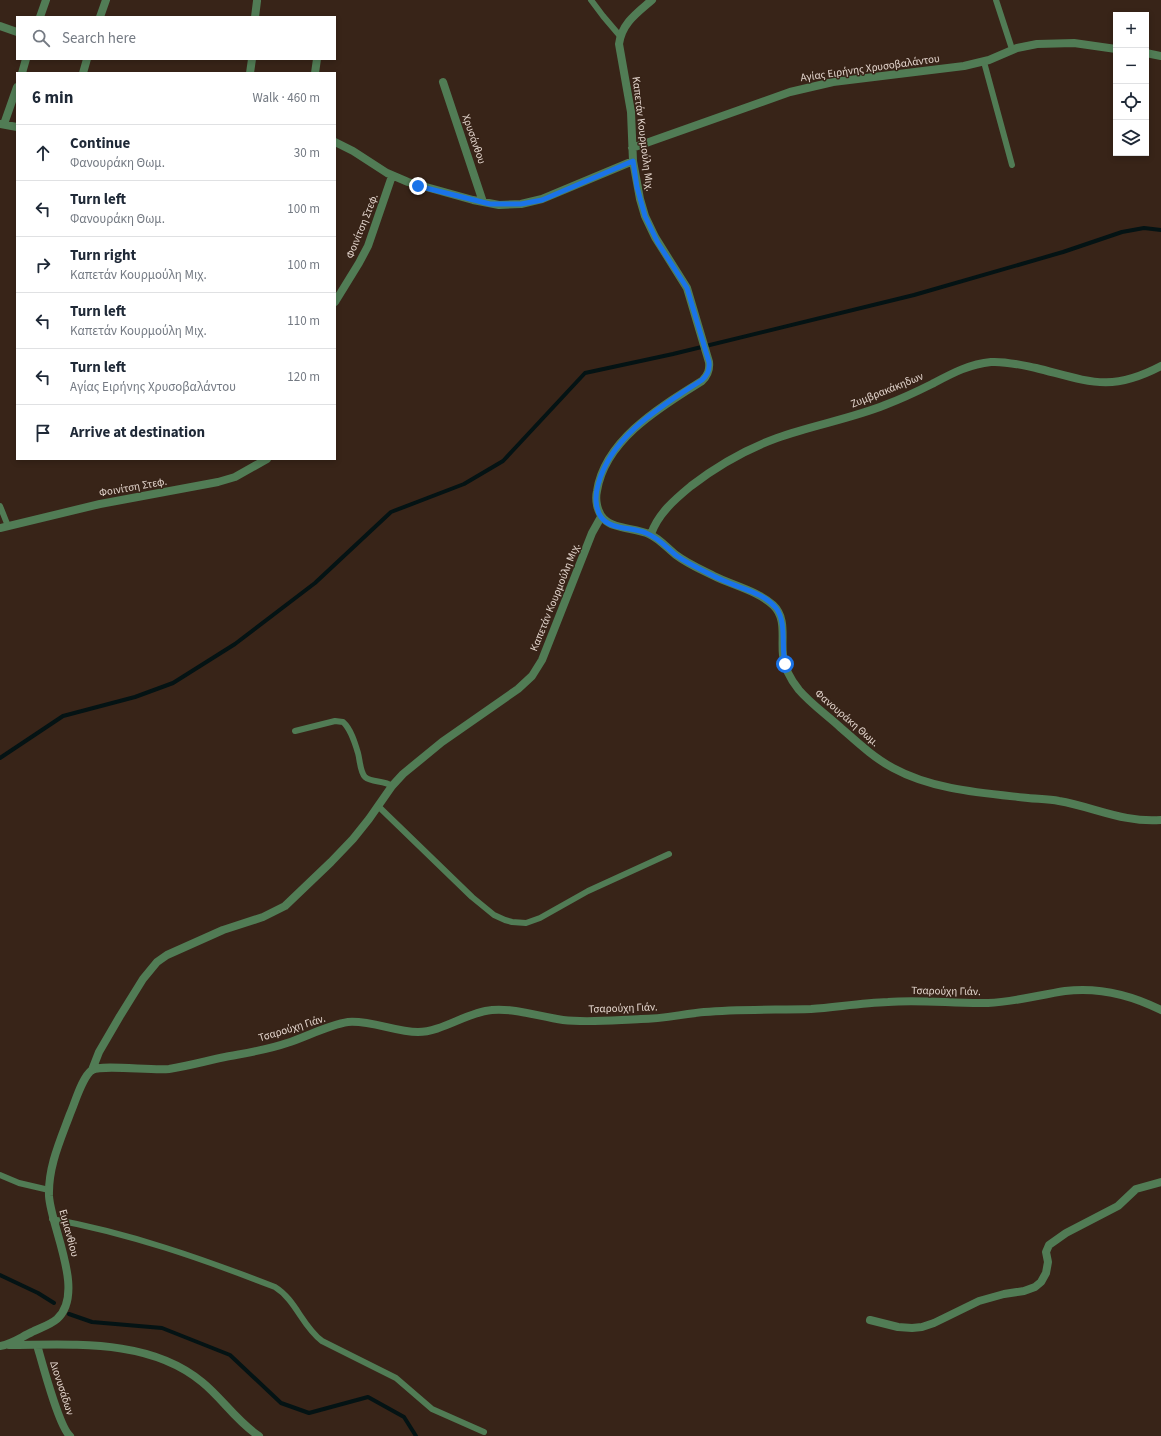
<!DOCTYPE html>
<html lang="en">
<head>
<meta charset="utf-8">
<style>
	body { margin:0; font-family:"Source Sans 3",sans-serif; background:#f2f2f3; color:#1f2937 }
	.controls { position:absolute; right:12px; top:12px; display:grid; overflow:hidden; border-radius:0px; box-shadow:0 2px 6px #0003 }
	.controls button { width:36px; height:36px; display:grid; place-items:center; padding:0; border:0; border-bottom:1px solid #e0e1e3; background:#fff; color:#1f2937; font:20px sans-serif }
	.stop { position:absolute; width:12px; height:12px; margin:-9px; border:3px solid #1a73e8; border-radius:50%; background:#fff }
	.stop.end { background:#1a73e8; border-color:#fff; box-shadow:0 1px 4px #0008 }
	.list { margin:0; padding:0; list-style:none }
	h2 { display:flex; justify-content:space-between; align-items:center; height:52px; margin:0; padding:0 16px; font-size:17px }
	h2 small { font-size:13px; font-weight:400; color:#747a83 }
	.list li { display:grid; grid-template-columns:26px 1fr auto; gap:12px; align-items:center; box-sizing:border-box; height:56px; padding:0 16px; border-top:1px solid #e0e1e3 }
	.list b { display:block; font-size:15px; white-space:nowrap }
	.list p { margin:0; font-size:13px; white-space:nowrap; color:#747a83 }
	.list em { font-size:13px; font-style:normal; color:#747a83 }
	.icon { flex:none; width:22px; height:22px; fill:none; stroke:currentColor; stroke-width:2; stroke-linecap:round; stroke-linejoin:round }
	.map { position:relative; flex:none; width:1161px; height:1436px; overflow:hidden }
	.search { position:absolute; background:#fff; box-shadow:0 2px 6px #0003; left:16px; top:16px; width:320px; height:44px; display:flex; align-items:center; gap:10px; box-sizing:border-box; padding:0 14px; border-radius:0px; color:#747a83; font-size:15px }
	.panel { position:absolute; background:#fff; box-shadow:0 2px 6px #0003; left:16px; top:72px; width:320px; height:388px; border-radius:0px }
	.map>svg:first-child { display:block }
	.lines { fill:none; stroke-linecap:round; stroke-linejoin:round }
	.stream { stroke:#041314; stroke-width:4 }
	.service { stroke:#517c55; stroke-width:6 }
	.minor { stroke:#517c55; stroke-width:8 }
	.route { stroke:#1a73e8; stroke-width:5 }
	.labels { text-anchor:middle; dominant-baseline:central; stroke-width:3; stroke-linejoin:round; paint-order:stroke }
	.street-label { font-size:11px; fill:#e4d6ce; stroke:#382418 }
</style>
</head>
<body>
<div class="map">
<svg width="1161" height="1436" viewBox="0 0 1161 1436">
	<rect width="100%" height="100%" fill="#382418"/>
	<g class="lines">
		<!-- stream -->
		<path class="stream" d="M0 758 63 716 135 697 173 683 235 644 315 583 391 512 464 484 503 461 585 373 673 354 914 295 1063 252 1122 232 1144 228 1161 230
			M0 1275 38 1293 54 1303
			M69 1314 92 1322 162 1328 230 1355 281 1403 309 1413 368 1397 404 1417 416 1436"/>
		<!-- service -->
		<path class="service" d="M591 0 603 16 620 36
			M996 0 1012 49
			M984 62 1012 165
			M0 506 8 526
			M295 731 335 721 343 722C351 729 355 743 358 753 360 760 360 772 365 777 372 783 384 780 392 786
			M378 806 472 897 494 915 505 920 512 922 526 923 540 918 588 891 669 854
			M0 1175 19 1183 49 1190
			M52 1219C129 1233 203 1259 275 1287 296 1300 302 1326 322 1341L396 1378 432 1409 484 1432"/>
		<!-- minor -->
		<path class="minor" d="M652 0C637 13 622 23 619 44L631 112 633 161 640 199 645 216 655 237 687 288 709 362C710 370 708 375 702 381 662 406 605 439 597 491 595 500 597 512 604 519 613 529 636 528 649 534 660 539 667 548 676 555 688 564 702 570 714 576 732 585 758 591 773 605 787 618 781 638 783 655 784 668 791 680 799 690 811 704 827 715 841 728 857 742 874 758 893 768 933 790 983 793 1028 798 1038 799 1049 799 1059 801 1094 807 1124 823 1161 820
			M40 17 46 0
			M100 17 106 0
			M255 17 257 1
			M0 26 17 32
			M1146 53 1161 56
			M22 73 26 59
			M83 73 87 59
			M250 73 252 59
			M315 73 317 59
			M443 82 483 202
			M0 124 17 127
			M4 124 17 87
			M335 142 353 151 387 173 408 182 473 200 499 205 521 204 542 199 633 161
			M632 148 790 92 833 82 964 66 989 60 1017 48 1037 44 1074 43 1116 49
			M335 302 359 263 368 246 392 176
			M0 528 100 504 218 482 235 477 267 459
			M651 534C658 514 674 500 691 486 717 466 747 449 777 438 813 425 850 419 885 405 901 399 916 392 932 384 951 374 969 364 991 362 1006 361 1021 365 1036 368 1088 381 1110 393 1161 366
			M92 1070 99 1052 120 1016 143 979 157 962 167 955 223 930 263 917 285 906 331 862 353 839 369 819 392 786 403 774 442 742 518 689 532 676 542 660 592 533 601 517
			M870 1320 898 1327 912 1328 922 1327 934 1323 979 1301 1004 1294 1024 1291 1035 1287 1041 1282 1046 1273 1048 1262 1046 1252 1049 1245 1066 1233 1118 1206 1136 1189 1161 1182
			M9 1345C73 1345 149 1338 202 1382 222 1398 237 1422 259 1436
			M37 1345C42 1362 59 1427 70 1436
			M0 1346C12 1344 21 1337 32 1332 40 1328 50 1325 57 1319 86 1293 51 1228 49 1196 48 1167 60 1141 70 1114 75 1103 82 1077 92 1070 102 1064 152 1071 169 1069 188 1066 206 1061 225 1057 246 1053 267 1050 287 1043 306 1037 328 1025 348 1022 371 1020 395 1032 418 1032 442 1032 467 1012 492 1010 516 1008 540 1017 563 1020 588 1023 615 1020 641 1019 662 1019 683 1014 704 1012 739 1009 775 1010 811 1009 837 1007 862 1003 888 1002 921 999 955 1004 988 1003 1014 1002 1039 995 1065 991 1098 987 1131 995 1161 1010"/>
	</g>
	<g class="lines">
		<!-- route -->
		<path class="route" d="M418 186 490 204H521L542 200 633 161 637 187 645 216 658 243 687 288 709 362C710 370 708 375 702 380 662 406 611 435 598 485 595 495 595 508 601 517 610 530 633 527 646 533 659 538 667 548 677 556 690 565 706 572 720 579 738 588 763 592 776 608 787 622 781 647 785 664"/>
	</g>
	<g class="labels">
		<!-- street labels -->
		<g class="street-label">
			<text transform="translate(870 68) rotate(-8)">Αγίας Ειρήνης Χρυσοβαλάντου</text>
			<text transform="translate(643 134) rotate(83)">Καπετάν Κουρμούλη Μιχ.</text>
			<text transform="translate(474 139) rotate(71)">Χρυσάνθου</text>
			<text transform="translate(362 226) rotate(-68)">Φοινίτση Στεφ.</text>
			<text transform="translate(887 390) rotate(-22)">Ζυμβρακάκηδων</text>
			<text transform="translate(133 487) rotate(-10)">Φοινίτση Στεφ.</text>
			<text transform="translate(555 597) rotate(-68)">Καπετάν Κουρμούλη Μιχ.</text>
			<text transform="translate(847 718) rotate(41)">Φανουράκη Θωμ.</text>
			<text transform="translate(946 991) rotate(1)">Τσαρούχη Γιάν.</text>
			<text transform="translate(623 1008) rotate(-2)">Τσαρούχη Γιάν.</text>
			<text transform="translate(292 1028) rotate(-17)">Τσαρούχη Γιάν.</text>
			<text transform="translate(69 1233) rotate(75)">Ευμανθίου</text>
			<text transform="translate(62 1388) rotate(72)">Διονυσάδων</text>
		</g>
	</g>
</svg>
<div class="controls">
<button>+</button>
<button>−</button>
<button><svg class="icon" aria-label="locate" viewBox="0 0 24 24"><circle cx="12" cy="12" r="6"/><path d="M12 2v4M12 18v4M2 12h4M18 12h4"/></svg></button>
<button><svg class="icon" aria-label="layers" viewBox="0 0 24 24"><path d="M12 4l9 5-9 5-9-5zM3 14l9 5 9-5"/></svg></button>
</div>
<div class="stop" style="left:785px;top:664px"></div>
<div class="stop end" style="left:418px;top:186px"></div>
<div class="search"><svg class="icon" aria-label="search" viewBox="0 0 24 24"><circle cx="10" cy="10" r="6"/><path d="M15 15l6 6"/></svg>Search here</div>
<section class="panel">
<h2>6 min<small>Walk · 460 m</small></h2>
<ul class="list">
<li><svg class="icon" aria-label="ahead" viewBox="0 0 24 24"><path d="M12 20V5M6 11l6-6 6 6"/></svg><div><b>Continue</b><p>Φανουράκη Θωμ.</p></div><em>30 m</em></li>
<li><svg class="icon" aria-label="left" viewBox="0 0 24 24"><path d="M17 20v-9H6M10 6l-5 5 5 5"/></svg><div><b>Turn left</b><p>Φανουράκη Θωμ.</p></div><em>100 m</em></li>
<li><svg class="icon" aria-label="right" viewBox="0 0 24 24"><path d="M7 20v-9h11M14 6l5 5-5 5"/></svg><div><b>Turn right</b><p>Καπετάν Κουρμούλη Μιχ.</p></div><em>100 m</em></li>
<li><svg class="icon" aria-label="left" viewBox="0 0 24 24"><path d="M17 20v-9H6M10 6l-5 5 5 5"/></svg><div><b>Turn left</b><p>Καπετάν Κουρμούλη Μιχ.</p></div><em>110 m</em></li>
<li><svg class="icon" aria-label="left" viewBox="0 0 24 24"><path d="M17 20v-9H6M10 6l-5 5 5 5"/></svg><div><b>Turn left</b><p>Αγίας Ειρήνης Χρυσοβαλάντου</p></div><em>120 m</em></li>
<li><svg class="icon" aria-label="arrive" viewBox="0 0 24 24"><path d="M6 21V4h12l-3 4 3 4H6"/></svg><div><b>Arrive at destination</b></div></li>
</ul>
</section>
</div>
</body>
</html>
